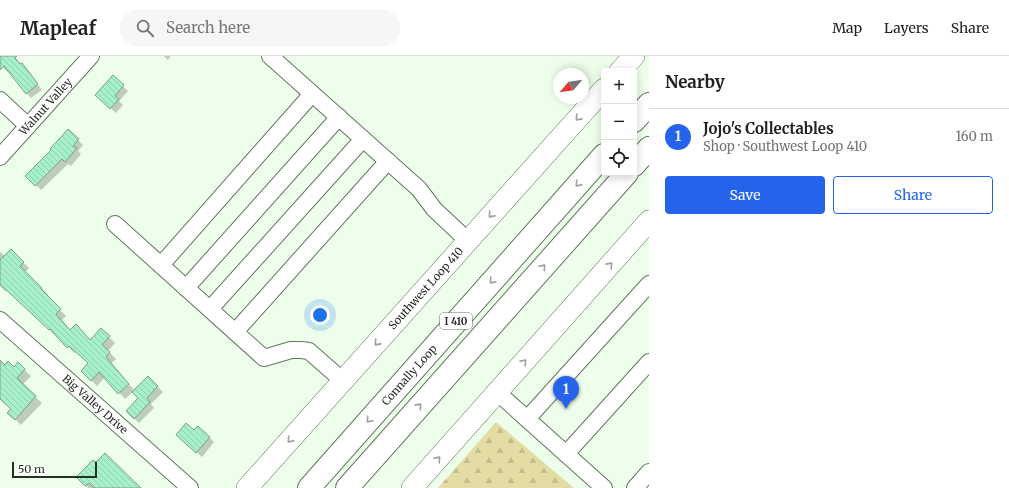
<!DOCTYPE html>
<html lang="en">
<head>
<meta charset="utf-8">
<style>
	body { margin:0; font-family:Merriweather,serif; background:#f6f6f6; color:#222 }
	.controls { position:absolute; right:12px; top:12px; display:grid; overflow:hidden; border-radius:4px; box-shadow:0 2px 10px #0003 }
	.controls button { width:36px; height:36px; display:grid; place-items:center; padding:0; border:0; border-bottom:1px solid #e0e0e0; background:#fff; color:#222; font:20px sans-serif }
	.compass { position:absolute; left:553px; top:12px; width:36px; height:36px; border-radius:50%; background:#fff; box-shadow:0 2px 10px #0003; rotate:241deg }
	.scale { position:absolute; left:12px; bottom:10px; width:85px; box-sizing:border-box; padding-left:4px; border:2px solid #272f26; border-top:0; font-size:11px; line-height:14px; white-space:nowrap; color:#272f26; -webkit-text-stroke:3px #fff; paint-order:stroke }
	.you { position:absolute; left:320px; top:259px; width:14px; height:14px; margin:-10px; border:3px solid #fff; border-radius:50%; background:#1a73e8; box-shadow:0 0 0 6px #1a73e833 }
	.badge { display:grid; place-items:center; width:26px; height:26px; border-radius:50%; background:#2563eb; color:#fff; font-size:13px; font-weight:700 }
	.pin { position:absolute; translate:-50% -33px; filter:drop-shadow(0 1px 2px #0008) }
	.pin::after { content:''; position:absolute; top:21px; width:14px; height:12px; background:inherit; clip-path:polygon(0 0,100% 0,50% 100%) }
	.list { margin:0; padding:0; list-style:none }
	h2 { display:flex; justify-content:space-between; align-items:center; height:52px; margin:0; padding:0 16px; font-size:17px }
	h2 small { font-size:13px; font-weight:400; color:#767676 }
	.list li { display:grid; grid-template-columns:26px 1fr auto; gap:12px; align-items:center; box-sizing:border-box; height:56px; padding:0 16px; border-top:1px solid #e0e0e0 }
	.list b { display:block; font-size:15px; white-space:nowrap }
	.list p { margin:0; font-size:13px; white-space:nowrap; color:#767676 }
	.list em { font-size:13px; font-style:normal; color:#767676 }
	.actions { display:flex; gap:8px; padding:12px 16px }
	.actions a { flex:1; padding:9px 0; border:1px solid #2563eb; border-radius:4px; text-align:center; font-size:14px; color:#2563eb }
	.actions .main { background:#2563eb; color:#fff }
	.icon { flex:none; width:22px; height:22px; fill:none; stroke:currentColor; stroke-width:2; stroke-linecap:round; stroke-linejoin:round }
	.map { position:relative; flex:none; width:649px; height:432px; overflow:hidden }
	header { display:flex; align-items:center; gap:24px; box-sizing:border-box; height:56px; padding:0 20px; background:#fff; border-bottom:1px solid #e0e0e0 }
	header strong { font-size:19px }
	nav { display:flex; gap:22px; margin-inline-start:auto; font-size:14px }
	.search { width:280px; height:36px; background:#f6f6f6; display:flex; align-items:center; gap:10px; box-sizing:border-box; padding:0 14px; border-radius:22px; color:#767676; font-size:15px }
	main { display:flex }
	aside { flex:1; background:#fff }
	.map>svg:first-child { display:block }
	.forest { fill:url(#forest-firs) }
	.shadow { fill:#0003 }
	.building { fill:url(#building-back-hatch); stroke:#7f9d8c }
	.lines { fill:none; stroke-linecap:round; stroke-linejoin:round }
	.minor-casing { stroke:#637660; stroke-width:18 }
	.major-casing { stroke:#637660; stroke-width:22 }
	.highway-casing { stroke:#637660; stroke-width:24 }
	.minor { stroke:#fff; stroke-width:16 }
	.major { stroke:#fff; stroke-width:21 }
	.highway { stroke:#fff; stroke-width:22 }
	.oneway { stroke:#9ea19d }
	.labels { text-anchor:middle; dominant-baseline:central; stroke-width:3; stroke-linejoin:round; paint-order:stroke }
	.shield { fill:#fff; stroke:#686d67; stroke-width:1 }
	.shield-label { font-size:10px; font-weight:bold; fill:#272f26 }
	.street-label { font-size:11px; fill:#272f26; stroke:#fff }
</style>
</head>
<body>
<header>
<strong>Mapleaf</strong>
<div class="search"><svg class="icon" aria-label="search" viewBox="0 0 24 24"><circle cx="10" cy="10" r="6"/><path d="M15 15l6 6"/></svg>Search here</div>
<nav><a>Map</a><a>Layers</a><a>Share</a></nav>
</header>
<main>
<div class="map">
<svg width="649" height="432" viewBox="0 0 649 432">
	<defs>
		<pattern id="forest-firs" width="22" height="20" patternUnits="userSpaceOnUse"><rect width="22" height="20" fill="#e4dca5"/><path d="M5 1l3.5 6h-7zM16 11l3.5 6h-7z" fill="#c4bd8e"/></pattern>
		<pattern id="building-back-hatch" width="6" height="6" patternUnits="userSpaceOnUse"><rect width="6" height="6" fill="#a6f1ca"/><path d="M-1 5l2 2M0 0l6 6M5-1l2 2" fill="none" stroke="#8fcfad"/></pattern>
	</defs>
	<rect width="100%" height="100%" fill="#edffea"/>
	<!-- forest -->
	<path class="forest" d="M496 366 574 432H438Z"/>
	<!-- shadow -->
	<path class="shadow" d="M0 0H14L21 9 27 14 42 34 31 42 9 15 8 16 0 8Z
		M164 0H171L168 4Z
		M113 21 128 35 119 45 123 49 116 57 102 44Z
		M78 84 83 89 78 95 81 98 71 110 68 108 41 134 27 120Z
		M11 194 29 212 25 217 48 238 46 240 66 260 61 265 70 275 90 285 101 273 115 287 108 295 116 303 111 308 135 335 148 321 163 336 151 348 154 352 139 367 127 355 140 342 133 336 125 343 105 321 97 330 82 315 89 307 76 295 74 297 56 278 55 279 8 234 6 236 0 230V196L5 200Z
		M0 306 5 310 14 312 18 308 31 320 22 329 42 347 21 369 9 357 12 353 0 337Z
		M194 375 209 381 214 386 202 401 183 384Z
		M78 421 132 424 142 432H88Z"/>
	<!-- building -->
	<path class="building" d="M0 0H17L15 2 20 8 22 7 38 28 26 38 4 10 0 14Z
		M113 19 124 29 115 40 119 43 110 53 95 39Z
		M68 73 79 83 73 90 77 92 65 106 62 103 35 130 25 120 51 94 50 93Z
		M11 193 24 206 20 210 42 232 41 233 61 253 56 258 70 274 76 268 90 284 101 272 110 280 102 289 110 296 106 301 129 328 118 338 99 316 91 325 81 315 88 307 69 290 67 292 50 273 49 274 0 228V204Z
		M0 304 5 309 8 305 14 311 18 306 25 313 17 322 36 340 15 364 7 357 11 353 0 343Z
		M148 320 158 330 147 342 150 346 134 363 126 355 138 342 132 336Z
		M186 367 194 374 198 370 210 381 196 397 176 379Z
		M105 397 141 432H94L89 427 85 430 76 421 93 404 96 406Z"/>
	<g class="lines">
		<defs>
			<g id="minor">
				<path d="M270 0 419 133 434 153 468 185"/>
				<path d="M0 44 28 70"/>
				<path id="s1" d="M0 101 91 0"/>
				<path d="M115 168 264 302 291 294H301L309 295 343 325"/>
				<path d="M161 209 312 38"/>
				<path d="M186 232 339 61"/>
				<path d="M210 253 363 83"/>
				<path id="s2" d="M0 264 190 432"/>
				<path d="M235 276 388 105"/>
				<path d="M497 336 527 363 649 228"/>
				<path d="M527 363 604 432"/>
				<path d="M566 398 649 306"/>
				<path d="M635 432 649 416"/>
			</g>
			<g id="major">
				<path d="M620 15 634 0"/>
				<path id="s3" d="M247 432 604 33"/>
				<path d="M412 432 649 165"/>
			</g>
			<g id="highway">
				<path d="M634 65 649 48"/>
				<path d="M634 109 649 92"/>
				<path id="s4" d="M309 432 604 99"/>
				<path d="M347 432 627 117"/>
			</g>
		</defs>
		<!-- minor casing -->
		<use href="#minor" class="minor-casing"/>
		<!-- major casing -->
		<use href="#major" class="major-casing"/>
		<!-- highway casing -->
		<use href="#highway" class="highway-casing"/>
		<!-- minor -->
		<use href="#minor" class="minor"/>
		<!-- major -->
		<use href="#major" class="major"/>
		<!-- highway -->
		<use href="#highway" class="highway"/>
	</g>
	<!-- one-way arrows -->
	<defs><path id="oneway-chevron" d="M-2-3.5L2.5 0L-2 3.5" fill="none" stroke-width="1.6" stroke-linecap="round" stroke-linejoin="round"/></defs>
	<g class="oneway">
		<use href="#oneway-chevron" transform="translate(578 62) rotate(132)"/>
		<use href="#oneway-chevron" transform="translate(578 128) rotate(132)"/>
		<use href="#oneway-chevron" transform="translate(491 159) rotate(132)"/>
		<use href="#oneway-chevron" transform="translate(610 209) rotate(-48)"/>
		<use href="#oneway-chevron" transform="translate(543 211) rotate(-48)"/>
		<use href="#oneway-chevron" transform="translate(492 225) rotate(132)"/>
		<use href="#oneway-chevron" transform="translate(377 287) rotate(132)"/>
		<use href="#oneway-chevron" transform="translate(524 306) rotate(-48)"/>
		<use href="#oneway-chevron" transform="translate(419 350) rotate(-48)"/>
		<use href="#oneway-chevron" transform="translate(369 364) rotate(131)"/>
		<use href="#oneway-chevron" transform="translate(290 384) rotate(132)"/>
		<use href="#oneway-chevron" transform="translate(438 403) rotate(-48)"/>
	</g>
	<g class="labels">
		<!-- shield labels -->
		<rect class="shield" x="440" y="257" width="32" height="16" rx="3"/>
		<g class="shield-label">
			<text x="456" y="265">I 410</text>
		</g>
		<!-- street labels -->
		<g class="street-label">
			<text stroke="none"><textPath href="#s1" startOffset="68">Walnut Valley</textPath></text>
			<text stroke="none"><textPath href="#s3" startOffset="268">Southwest Loop 410</textPath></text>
			<text stroke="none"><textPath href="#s4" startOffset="151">Connally Loop</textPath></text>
			<text stroke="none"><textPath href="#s2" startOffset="127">Big Valley Drive</textPath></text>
		</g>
	</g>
</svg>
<div class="controls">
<button>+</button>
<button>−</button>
<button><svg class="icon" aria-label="locate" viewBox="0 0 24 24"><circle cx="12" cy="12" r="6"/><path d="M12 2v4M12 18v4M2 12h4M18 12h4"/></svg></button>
</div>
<svg class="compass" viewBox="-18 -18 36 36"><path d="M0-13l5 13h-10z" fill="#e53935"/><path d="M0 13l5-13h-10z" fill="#767676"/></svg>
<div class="scale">50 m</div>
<div class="you"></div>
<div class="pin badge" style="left:566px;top:353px">1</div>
</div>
<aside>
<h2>Nearby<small></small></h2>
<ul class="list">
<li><span class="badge">1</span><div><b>Jojo's Collectables</b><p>Shop · Southwest Loop 410</p></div><em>160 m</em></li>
</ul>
<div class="actions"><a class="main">Save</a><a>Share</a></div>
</aside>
</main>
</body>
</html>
